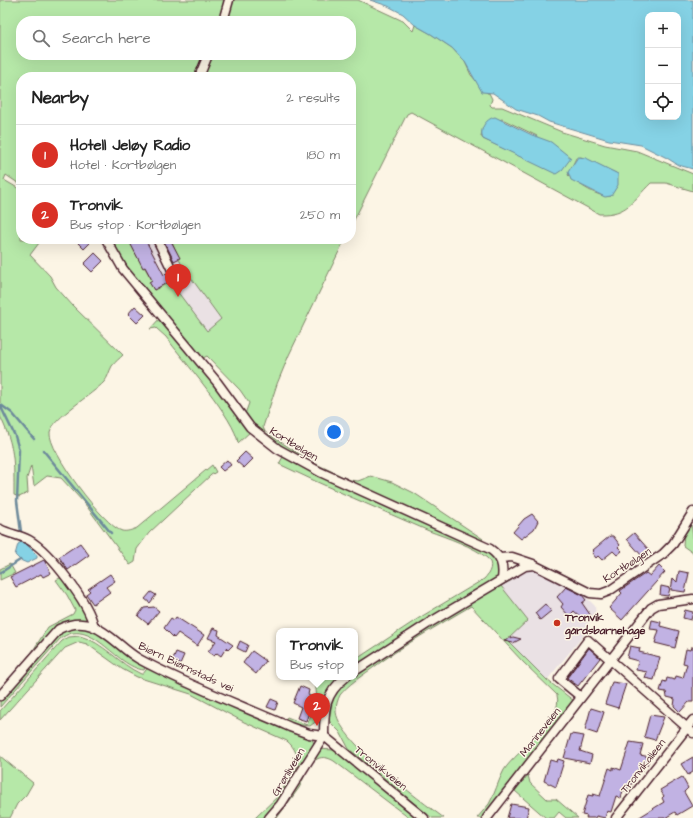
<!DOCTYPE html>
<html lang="en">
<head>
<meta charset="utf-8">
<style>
	body { margin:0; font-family:"Architects Daughter",sans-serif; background:#f6f6f6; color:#222 }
	.controls { position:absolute; right:12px; top:12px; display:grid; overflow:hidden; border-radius:8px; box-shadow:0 4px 16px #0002 }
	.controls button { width:36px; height:36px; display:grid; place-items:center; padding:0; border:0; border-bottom:1px solid #e0e0e0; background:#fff; color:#222; font:20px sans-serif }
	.you { position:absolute; left:334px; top:432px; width:14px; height:14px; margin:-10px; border:3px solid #fff; border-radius:50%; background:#1a73e8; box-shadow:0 0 0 6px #1a73e833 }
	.badge { display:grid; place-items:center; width:26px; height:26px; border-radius:50%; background:#d93025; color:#fff; font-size:13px; font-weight:700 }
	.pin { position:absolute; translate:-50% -33px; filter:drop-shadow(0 1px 2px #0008) }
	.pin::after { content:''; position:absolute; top:21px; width:14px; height:12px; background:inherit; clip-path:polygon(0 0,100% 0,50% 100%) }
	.popup { position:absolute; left:276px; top:628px; width:82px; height:52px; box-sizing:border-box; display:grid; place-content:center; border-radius:8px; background:#fff; filter:drop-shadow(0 1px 3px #0005); font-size:13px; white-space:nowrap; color:#767676 }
	.popup b { font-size:15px; color:#222 }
	.popup::after { content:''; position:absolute; left:50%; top:100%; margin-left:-8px; border:8px solid transparent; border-top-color:#fff }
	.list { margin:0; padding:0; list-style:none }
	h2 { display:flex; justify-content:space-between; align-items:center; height:52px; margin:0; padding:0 16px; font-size:17px }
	h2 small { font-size:13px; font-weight:400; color:#767676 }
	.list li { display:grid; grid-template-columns:26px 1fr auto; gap:12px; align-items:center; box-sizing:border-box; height:60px; padding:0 16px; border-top:1px solid #e0e0e0 }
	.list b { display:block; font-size:15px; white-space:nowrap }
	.list p { margin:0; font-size:13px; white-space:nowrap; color:#767676 }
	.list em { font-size:13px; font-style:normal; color:#767676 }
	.icon { flex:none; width:22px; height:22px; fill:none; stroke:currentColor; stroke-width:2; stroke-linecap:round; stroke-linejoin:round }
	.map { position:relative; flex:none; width:693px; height:818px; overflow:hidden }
	.search { position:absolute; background:#fff; box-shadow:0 4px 16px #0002; left:16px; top:16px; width:340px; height:44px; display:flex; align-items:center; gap:10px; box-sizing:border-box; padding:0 14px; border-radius:16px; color:#767676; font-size:15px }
	.panel { position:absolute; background:#fff; box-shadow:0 4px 16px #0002; left:16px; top:72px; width:340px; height:172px; border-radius:16px }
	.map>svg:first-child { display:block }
	.built { fill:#eae1e4 }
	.green { fill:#b6e8a8; stroke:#80846a; fill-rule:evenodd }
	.water { fill:#85d2e5; stroke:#6d8a9b; fill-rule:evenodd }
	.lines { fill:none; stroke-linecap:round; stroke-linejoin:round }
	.stream { stroke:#6d8a9b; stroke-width:2.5 }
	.building { fill:#c1b2e3; stroke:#4a1f2b }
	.minor-casing { stroke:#4a1f2b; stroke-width:11 }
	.minor { stroke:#fcf5e5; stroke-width:8 }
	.poi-dot { fill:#c8321e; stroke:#fcf5e5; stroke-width:1.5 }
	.labels { text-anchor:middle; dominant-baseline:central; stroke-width:3; stroke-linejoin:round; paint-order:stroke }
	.street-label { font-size:11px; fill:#4a1f2b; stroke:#fcf5e5 }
	.poi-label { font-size:11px; font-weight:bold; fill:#4a1f2b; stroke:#fcf5e5; text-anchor:start }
</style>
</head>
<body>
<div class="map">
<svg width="693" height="818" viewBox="0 0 693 818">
	<rect width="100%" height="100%" fill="#fcf5e5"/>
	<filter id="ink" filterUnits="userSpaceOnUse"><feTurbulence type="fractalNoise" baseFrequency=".025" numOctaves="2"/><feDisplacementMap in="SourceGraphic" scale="8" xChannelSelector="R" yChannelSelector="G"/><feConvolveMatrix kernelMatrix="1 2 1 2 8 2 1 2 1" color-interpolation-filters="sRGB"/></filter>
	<g filter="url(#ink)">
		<!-- built -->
		<path class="built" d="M112 239H171L186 276 189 275 221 319 202 345 110 242Z
			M533 567 579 590 595 606 596 616 587 625V631L547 680 507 640 501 586Z"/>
		<!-- green -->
		<path class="green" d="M0 0H227L221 21H21V55H206L197 77H21V185L6 175 4 180 21 190V239H42L30 255 50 276 56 287 73 306 123 355C120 358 115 362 112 366 109 371 108 378 104 382 93 394 53 418 50 432 47 450 105 527 122 531 127 532 132 530 137 528L212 465 216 472 211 475 149 533 137 549 135 562 130 565 85 504 61 478 47 476 34 486 31 466 27 478 28 493 19 497 14 495C14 462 15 447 0 416Z
			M231 0H358L403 21 413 31 415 25 431 34 452 48 465 62 471 75 487 93H489L492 99 490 105 492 107H502L562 132 605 145 637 151 693 174V191L666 183H651C633 200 628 215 599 214L411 112 407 114 351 226V77H200L210 55H351V21H224ZM502 119 537 136 531 161 483 139 481 136 483 127ZM581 157 616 173 611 196C600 199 576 183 568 175L576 158Z
			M112 239H128L152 280 150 282 154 290 176 279 177 281 171 283 207 331 221 319 189 275 186 276 171 239H345L289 355 277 384 263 427 265 432 312 462 350 480 358 481 371 476 392 482 414 493 483 539 481 541 293 456 253 427 245 414 249 403 240 390 207 356 201 359 120 264 110 242Z
			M140 292 251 431 238 443C236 420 182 359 166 337L156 328 150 329 160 318Z
			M284 455 494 554 500 567 498 577 355 668V660L419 618 484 579C490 573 494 564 487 558 475 547 445 537 429 531 379 509 328 488 279 464Z
			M693 515 691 525 693 536V553L683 546 684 533Z
			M10 564 15 573 0 580V569Z
			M62 577 83 607 90 622 67 623 0 692V689L32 652 48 627 73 614 75 610 67 595 56 580Z
			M510 578 512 580 501 586 528 620 507 640 547 680 574 701 481 818H477C481 813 485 809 489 804 495 794 498 781 504 770 517 750 564 721 557 695L523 662 471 606C437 626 402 646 370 670 360 677 348 685 340 695 338 699 336 705 336 710 335 738 421 801 444 818H432L349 749 340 732 330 722 328 717 331 697 339 685 350 677H355V673Z
			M80 627 95 630 146 665 144 670C115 667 91 615 60 639L0 707V700L63 631Z
			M80 636C103 642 119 664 141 674H143L149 666 312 739 315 746 267 818H255L278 796 298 766C298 755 295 748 287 741L244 722 191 694 137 677 122 669 87 644 79 642 65 648 0 720V711L62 641 69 637Z
			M315 677H342L318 720 310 726 293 724 285 720 287 717 307 725 317 701Z
			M317 749 334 750 338 753 420 818H409L334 761C329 758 323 756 317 759 307 764 304 779 299 788 292 798 284 808 277 818H273Z
			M0 756 33 783 26 795 17 804 10 818H0Z
			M528 775 530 783 547 799H556L578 818H566L559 812 554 818H546L515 791Z"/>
		<!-- water -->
		<path class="water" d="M370 0H693V169L678 165 667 158 641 145 609 140 549 122 538 116 516 109 493 93 482 92 465 62 452 48 431 34 415 25 403 14 388 6ZM648 15H678V117H648Z
			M495 117 532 135 551 142 571 158 562 170 556 174 483 139C479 130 485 119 495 117Z
			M578 157 586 158 618 174V185L611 196 605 197 571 180 568 172Z
			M23 541 37 555V558L27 563 20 560 15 555 18 544Z"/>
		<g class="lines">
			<!-- stream -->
			<path class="stream" d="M0 405 15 436 19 450 17 501 21 532
				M1 405 12 413 34 439
				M43 450 111 533
				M0 573 20 560"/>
		</g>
		<!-- building -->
		<path class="building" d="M82 239H85L90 243 84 249 78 243Z
			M128 239H145L164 275 166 273 170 281 154 290 149 282 152 280 145 267 143 268Z
			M163 239H170L180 258 174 261Z
			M95 253 103 261 92 272 84 264Z
			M135 306 145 315 137 323 128 314Z
			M245 452 253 459 244 468 236 461Z
			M227 460 231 465 223 471 219 467Z
			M532 514 538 521 534 529 521 539 513 532 524 519Z
			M634 533 649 550 642 556 627 539Z
			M610 536H613L620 545 618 547 622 551 617 555 613 551 602 560 598 556 596 558 592 553 594 551 593 550Z
			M80 543 89 555 68 570 59 557Z
			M44 560 51 573 43 577 41 574 16 587 10 577Z
			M659 566 665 572 622 620 609 608 622 593 620 591 624 588 646 573 650 576Z
			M679 571 689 573 685 592 671 590 673 578 677 582Z
			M110 574 115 581 106 587 110 592 93 604 86 594 90 591 88 589Z
			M661 586 670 588 668 596 660 595Z
			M566 587 582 595 586 600 582 603 591 616 585 621 574 611 569 616 561 607 563 604 557 597Z
			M151 592 156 595 150 603 145 599Z
			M545 604 551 611 540 620 535 613Z
			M154 607 159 611 148 624 138 616 144 608Z
			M685 610 693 612 691 620 683 618Z
			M176 617 204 635 197 646 178 633 174 638 164 628 171 618 174 620Z
			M652 620 661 622 660 626 679 631 675 648 655 643 659 630 650 629Z
			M213 628 219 630 218 635 233 645 228 650 226 648 221 656 217 653 214 656 208 652 216 641 208 638Z
			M513 637 521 639 513 643 504 641Z
			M240 641 248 645 245 652 237 648Z
			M630 646 640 648 639 652 660 657 654 680 645 678 647 672 636 670 638 661 627 658Z
			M691 647H693V702H689L680 712 674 706 675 699 667 697 666 692 660 691 663 681 666 682 667 678 675 680 676 676 683 678 687 664 683 663 686 649 690 650Z
			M589 648 600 658 578 686 567 678Z
			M252 651 266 661 256 674 243 663Z
			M176 652 184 655 180 664 172 661Z
			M612 682 626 684 618 708 605 704Z
			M300 686 309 690 308 695 314 698 306 721 297 718 301 707 293 703Z
			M271 699 278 702 275 710 267 707Z
			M591 708 604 712 597 734 585 730Z
			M650 715 664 717 655 740 644 737Z
			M571 734 584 736 580 751 592 755 590 763 564 758Z
			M630 742 643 744 640 755 650 757 647 765 644 764 642 772 637 770 632 784H629L627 791 623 790 621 798 616 796 611 812 607 811 605 818 596 816 595 818H586L587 816 582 815 588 795 593 796V794L600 796 609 768 613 770V767L621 770Z
			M693 757V772L688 775 681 764Z
			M558 759 564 761 556 787 544 781 550 760 557 762Z
			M682 777 688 788 684 792 692 806 677 815 675 812 665 818H638L664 802 662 798 664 796 660 790Z
			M511 804 529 807 526 818H507Z"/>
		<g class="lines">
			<defs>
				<path id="minor" d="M223 21 229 0
					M199 77 208 55
					M106 239 123 269 217 382 250 427 278 449 320 472 490 549C501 557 504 565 502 579
					M157 239 176 278
					M0 529C9 534 20 535 29 540 50 552 89 603 94 627
					M500 558 512 557 533 564
					M355 671 429 623 525 566 534 565 590 593 601 594 609 591 663 554 673 544 693 512
					M0 696 59 629C69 624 81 622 92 626 109 632 123 650 139 659 187 685 240 705 290 727L309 734 324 736
					M581 697 559 679 588 640 693 733
					M324 736 424 818
					M324 736C324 710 324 694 346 677
					M269 818 281 804 324 736
					M487 818 651 608 658 604 693 599
					M616 818 693 720"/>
			</defs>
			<!-- minor casing -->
			<use href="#minor" class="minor-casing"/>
			<!-- minor -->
			<use href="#minor" class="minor"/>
		</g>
	</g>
	<!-- markers -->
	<circle class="poi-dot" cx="557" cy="623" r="4"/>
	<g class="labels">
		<!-- street labels -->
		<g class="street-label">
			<text transform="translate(294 444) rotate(31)">Kortbølgen</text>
			<text transform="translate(627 565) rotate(-33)">Kortbølgen</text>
			<text transform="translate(186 667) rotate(25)">Biørn Biørnstads vei</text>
			<text transform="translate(540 732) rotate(-52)">Marineveien</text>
			<text transform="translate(643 766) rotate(-52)">Tronvikalleen</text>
			<text transform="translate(381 768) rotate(39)">Tronvikveien</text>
			<text transform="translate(288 772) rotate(-59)">Grønliveien</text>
		</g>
		<!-- poi labels -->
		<g class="poi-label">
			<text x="565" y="617">Tronvik<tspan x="565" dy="13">gårdsbarnehage</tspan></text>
		</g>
	</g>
</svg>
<div class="controls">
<button>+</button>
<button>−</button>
<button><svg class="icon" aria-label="locate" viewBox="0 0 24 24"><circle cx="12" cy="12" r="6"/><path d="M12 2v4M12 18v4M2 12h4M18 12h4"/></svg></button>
</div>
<div class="you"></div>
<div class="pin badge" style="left:178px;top:297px">1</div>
<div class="pin badge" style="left:317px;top:726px">2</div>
<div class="popup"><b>Tronvik</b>Bus stop</div>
<div class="search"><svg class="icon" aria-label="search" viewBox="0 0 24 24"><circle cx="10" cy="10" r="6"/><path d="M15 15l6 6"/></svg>Search here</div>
<section class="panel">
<h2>Nearby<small>2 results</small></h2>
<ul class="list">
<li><span class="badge">1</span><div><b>Hotell Jeløy Radio</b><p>Hotel · Kortbølgen</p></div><em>180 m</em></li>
<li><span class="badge">2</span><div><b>Tronvik</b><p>Bus stop · Kortbølgen</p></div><em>250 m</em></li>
</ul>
</section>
</div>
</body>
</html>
